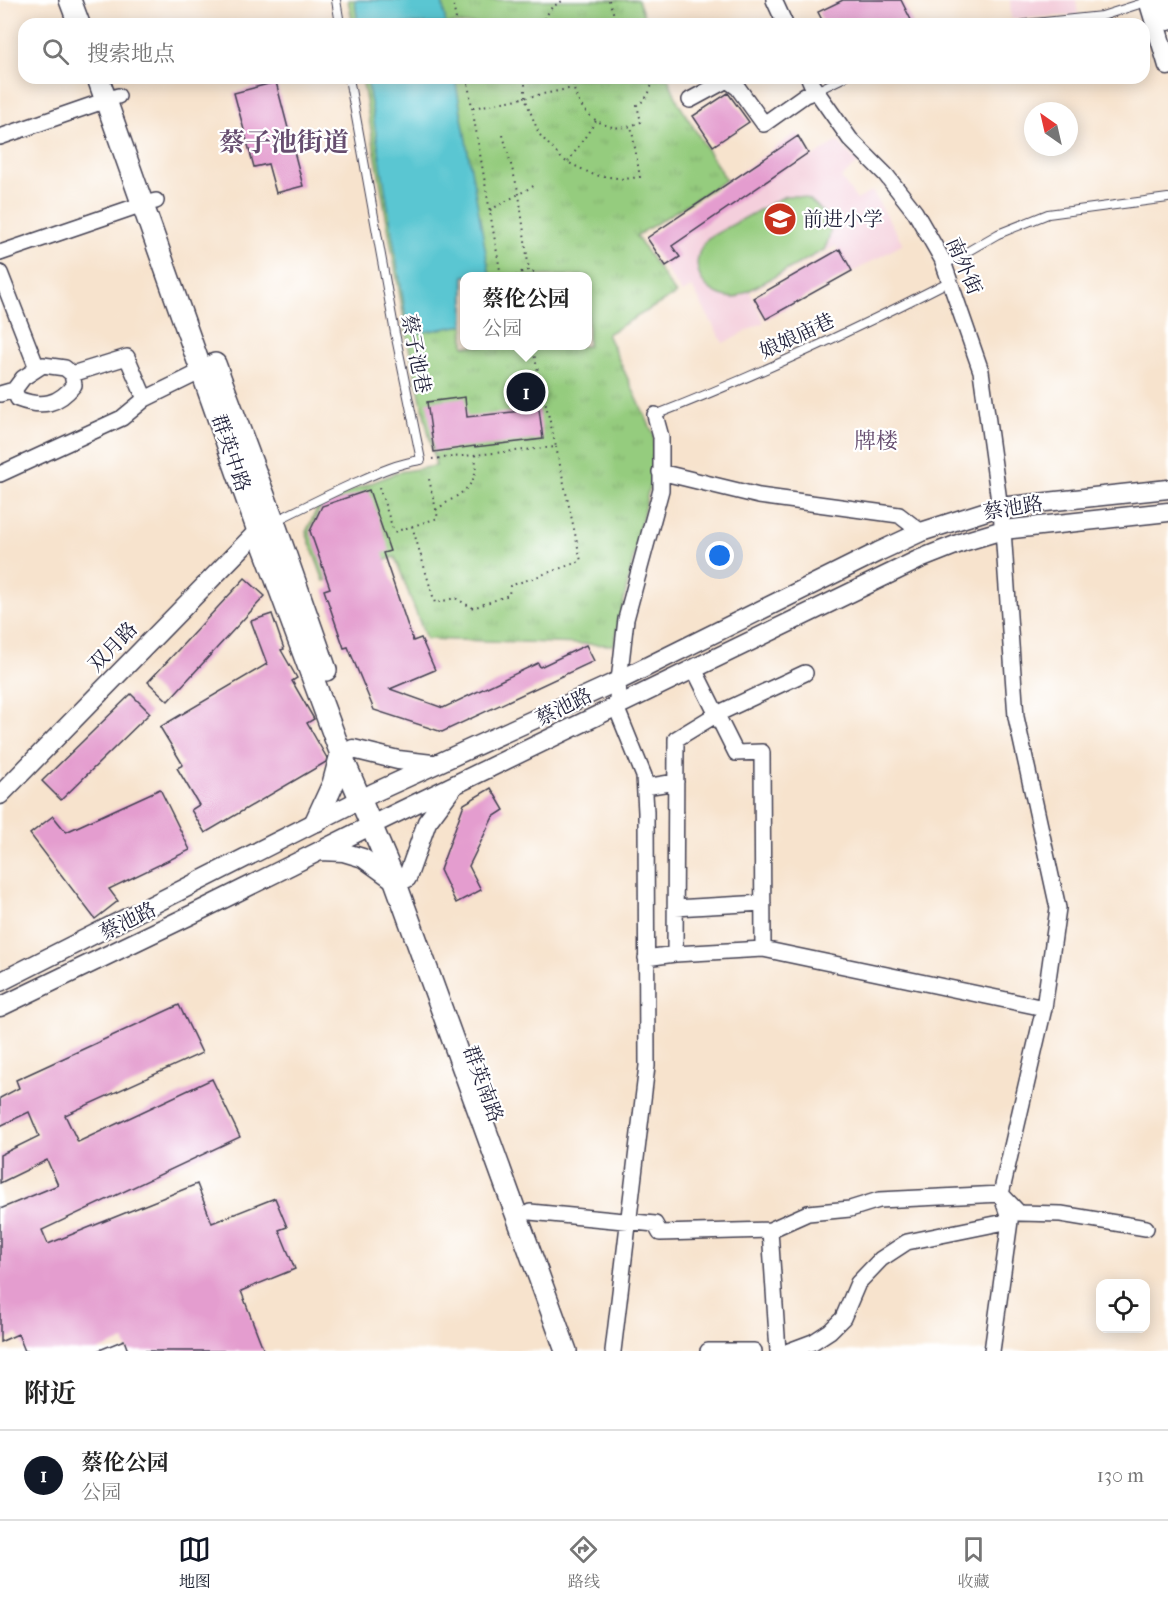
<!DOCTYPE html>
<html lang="zh">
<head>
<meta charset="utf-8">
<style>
	body { margin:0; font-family:"IM FELL French Canon","Noto Serif SC",serif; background:#f2f2f2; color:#222 }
	.controls { position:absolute; right:18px; bottom:18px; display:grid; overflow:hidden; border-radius:12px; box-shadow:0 3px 15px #0003 }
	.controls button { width:54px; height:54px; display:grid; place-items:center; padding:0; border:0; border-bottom:2px solid #e0e0e0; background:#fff; color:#222; font:30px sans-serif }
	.compass { position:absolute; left:1024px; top:102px; width:54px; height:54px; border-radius:50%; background:#fff; box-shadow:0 3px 15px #0003; rotate:326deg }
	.you { position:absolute; left:720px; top:556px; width:21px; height:21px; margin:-15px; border:4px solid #fff; border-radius:50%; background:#1a73e8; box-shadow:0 0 0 9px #1a73e833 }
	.badge { display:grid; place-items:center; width:39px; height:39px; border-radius:50%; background:#111827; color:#fff; font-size:20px; font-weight:700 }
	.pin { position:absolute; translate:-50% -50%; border:3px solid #fff; box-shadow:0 2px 6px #0006 }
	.popup { position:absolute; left:460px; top:272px; width:132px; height:78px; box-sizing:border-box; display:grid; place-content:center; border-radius:12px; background:#fff; filter:drop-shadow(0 2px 4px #0005); font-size:20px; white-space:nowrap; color:#767676 }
	.popup b { font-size:22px; color:#222 }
	.popup::after { content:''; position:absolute; left:50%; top:100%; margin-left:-12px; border:12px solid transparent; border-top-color:#fff }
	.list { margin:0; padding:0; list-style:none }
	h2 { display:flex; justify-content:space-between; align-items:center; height:78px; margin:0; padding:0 24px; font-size:26px }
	h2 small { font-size:20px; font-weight:400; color:#767676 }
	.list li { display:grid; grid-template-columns:39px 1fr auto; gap:18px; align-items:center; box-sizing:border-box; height:90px; padding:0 24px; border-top:2px solid #e0e0e0 }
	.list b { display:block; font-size:22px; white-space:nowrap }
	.list p { margin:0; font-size:20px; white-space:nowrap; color:#767676 }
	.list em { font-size:20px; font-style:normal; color:#767676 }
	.icon { flex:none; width:33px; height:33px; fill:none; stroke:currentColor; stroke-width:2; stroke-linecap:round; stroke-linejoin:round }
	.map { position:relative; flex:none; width:1168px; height:1351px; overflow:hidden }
	.search { position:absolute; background:#fff; box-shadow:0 3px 15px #0003; left:18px; right:18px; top:18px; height:66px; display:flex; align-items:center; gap:15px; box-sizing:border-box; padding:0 21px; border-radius:18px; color:#767676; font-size:22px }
	.sheet { height:168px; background:#fff }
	nav { display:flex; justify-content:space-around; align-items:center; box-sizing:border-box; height:84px; border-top:2px solid #e0e0e0; background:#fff; font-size:16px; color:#767676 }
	nav a { display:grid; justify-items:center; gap:3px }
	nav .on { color:#111827 }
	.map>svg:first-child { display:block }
	.built { fill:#f4cfdc }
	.grass { fill:#95cc7e; stroke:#5c775c; stroke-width:1.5 }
	.park { fill:url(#park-tufts); stroke:#5c775c; stroke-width:1.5; fill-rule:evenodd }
	.water { fill:#5ac6d2; stroke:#3e7486; stroke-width:1.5 }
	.building { fill:#e49dcf }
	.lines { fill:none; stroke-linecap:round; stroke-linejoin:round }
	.service-casing { stroke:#423f51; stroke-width:10 }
	.minor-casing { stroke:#423f51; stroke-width:18 }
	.tertiary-casing { stroke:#423f51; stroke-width:21 }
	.secondary-casing { stroke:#423f51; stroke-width:24 }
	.path { stroke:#423f51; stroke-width:2; stroke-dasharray:1.5 4.5; stroke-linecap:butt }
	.service { stroke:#fff; stroke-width:8 }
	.minor { stroke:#fff; stroke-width:15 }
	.tertiary { stroke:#fff; stroke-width:18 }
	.secondary { stroke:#fff; stroke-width:21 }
	.labels { text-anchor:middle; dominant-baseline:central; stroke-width:4.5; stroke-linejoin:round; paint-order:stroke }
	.poi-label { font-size:20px; fill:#22223b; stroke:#fff; text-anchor:start }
	.street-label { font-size:20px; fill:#22223b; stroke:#fff }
	.quarter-label { font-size:22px; fill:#664d6f; stroke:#fff }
	.district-label { font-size:26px; font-weight:bold; fill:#664d6f; stroke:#fff }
</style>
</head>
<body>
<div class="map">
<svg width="1168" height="1351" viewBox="0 0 1168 1351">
	<defs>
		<pattern id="park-tufts" width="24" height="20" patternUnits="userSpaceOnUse" patternTransform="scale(1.5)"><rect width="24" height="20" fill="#95cc7e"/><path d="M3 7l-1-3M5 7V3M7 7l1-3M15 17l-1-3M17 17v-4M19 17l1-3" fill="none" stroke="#80af6e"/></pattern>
	</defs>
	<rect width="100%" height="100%" fill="#fff"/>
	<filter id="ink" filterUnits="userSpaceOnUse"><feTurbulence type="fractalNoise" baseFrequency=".0167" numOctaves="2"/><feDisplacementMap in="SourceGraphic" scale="12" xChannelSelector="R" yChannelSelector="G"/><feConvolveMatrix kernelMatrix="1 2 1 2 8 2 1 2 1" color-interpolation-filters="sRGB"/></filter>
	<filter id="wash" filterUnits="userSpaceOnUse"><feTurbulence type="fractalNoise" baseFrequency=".008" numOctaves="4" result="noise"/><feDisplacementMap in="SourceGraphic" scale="24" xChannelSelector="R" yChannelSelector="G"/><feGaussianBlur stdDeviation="1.35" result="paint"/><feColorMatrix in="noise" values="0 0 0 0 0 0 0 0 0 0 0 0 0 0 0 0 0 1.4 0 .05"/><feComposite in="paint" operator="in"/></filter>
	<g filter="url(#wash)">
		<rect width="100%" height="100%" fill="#f7e3cd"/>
		<!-- built -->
		<path class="built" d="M1010 0H1076L1078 15 1011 19Z
			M797 132 813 157 838 141 858 163 841 178 857 200 872 191 903 244 851 273 836 246 750 292 764 322 723 343 692 287 682 293 644 239Z"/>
		<!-- grass -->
		<path class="grass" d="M785 196C803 195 812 198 823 213 827 218 830 225 830 231 830 238 827 244 824 250L735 298C701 296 685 264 708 238Z"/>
		<!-- park -->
		<path class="park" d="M348 0H638L647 24H353Z
			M362 78H668L679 104 726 180 636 236 676 294 607 334 654 435 652 474 614 645 426 639 395 557 324 581 306 532 320 503 399 472 436 466 409 348ZM464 276H588V346H464Z"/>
		<!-- water -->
		<path class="water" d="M355 0H442L446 24H358Z
			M367 78H455L490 276H464V325L418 333 410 327 407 323Z"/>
		<g id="blocks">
			<!-- building -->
			<path class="building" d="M843 0H901L913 24H824L818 12Z
				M276 82 303 186 276 193 268 164 254 167 234 93Z
				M728 93 749 122 713 146 693 116Z
				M798 136 808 153 672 246 680 257 666 266 647 238Z
				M840 249 852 271 766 319 754 298Z
				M465 397 467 417 539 409 543 439 475 447V446L434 452 427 402Z
				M369 490 390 551 383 553 413 641 421 638 435 670 390 689 443 708 538 663 540 667 586 645 594 661 442 732 374 710 348 647 344 648 324 590 330 588 310 531 322 506Z
				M245 578 265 596 168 701 148 682Z
				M272 614 284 649 281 650 297 678 292 681 314 719 307 723 327 758 326 762 205 833 191 810 199 805 177 768 183 765 160 727 267 664 251 621Z
				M131 694 150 713 61 800 42 781Z
				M491 788 504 810 493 817 469 866 481 890 456 903 440 870 464 804Z
				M160 789 190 850 109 889 118 901 95 919 30 834 53 816 66 832Z
				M179 1005 202 1053 65 1115 78 1142 212 1079 240 1137 42 1230 48 1244 197 1184 212 1223 275 1198 287 1227 279 1230 295 1269 241 1291 264 1351H128L124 1340 97 1351H25L18 1334 0 1342V1209L58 1185 47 1160 0 1183V1155L39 1136 29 1112 0 1126V1098L19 1088 16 1080Z"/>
		</g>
	</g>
	<g filter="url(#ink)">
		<use href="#blocks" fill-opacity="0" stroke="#423f51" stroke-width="1.5"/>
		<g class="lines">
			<defs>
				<path id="service" d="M336 0 340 24
					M1025 24 1102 16 1149 1
					M816 91 843 78
					M944 265 998 234 1048 214 1168 198
					M655 415C756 376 854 330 950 281
					M275 521C303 508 330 493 359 481 379 472 399 463 421 460L395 333 349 78"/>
				<path id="minor" d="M774 0 785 24
					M809 78 812 85 850 139 886 175 915 212 942 259 981 371 1003 530 1016 717 1058 908 1044 1008 1001 1194 1010 1221 992 1351
					M690 100 727 80 738 88 764 124 805 95 816 91
					M0 137 118 96
					M0 253 143 204 156 201
					M0 273 37 368
					M72 374 127 357 145 399
					M0 394 14 390 23 378 43 365 65 368 72 374 74 385C58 405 42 408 18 399L14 390
					M660 472 759 496 899 515 921 532
					M0 474 122 418 145 399 210 367
					M694 669 736 753 762 752 763 949
					M645 787 676 782
					M675 908 763 903
					M675 954 676 739 717 714 805 673
					M646 958 675 954 763 949 1044 1008
					M530 1212 655 1224 660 1233 770 1230 808 1213 850 1209 879 1200 1001 1194 1019 1213 1061 1214 1146 1228
					M770 1230 778 1351
					M613 1351 647 1066 646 812 644 776 616 707 626 619 661 490V437L655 415
					M708 1351H754
					M789 1351 813 1342 830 1331 843 1318 858 1283 881 1259 907 1242 1010 1221"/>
				<path id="tertiary" d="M1148 0 1168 66
					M1162 0 1168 21
					M353 749 398 760 432 764
					M0 795 258 531
					M321 851 343 852 363 858 395 881
					M407 878 427 822 453 787
					M0 982 373 793 618 681 878 552 921 532 999 507 1168 489
					M0 1007 195 913 384 819 920 559 963 542 1003 530 1168 512"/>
				<path id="secondary" d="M70 0 79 24
					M98 78 258 531 341 754 395 881 566 1351
					M215 364 274 522 326 670
					M316 821 333 784 341 754"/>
			</defs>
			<!-- service casing -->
			<use href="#service" class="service-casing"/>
			<!-- minor casing -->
			<use href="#minor" class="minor-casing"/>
			<!-- tertiary casing -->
			<use href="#tertiary" class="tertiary-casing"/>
			<!-- secondary casing -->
			<use href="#secondary" class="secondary-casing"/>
			<!-- path -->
			<path class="path" d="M452 0 457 24
				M609 0 617 24
				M545 18 552 24
				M541 24 552 7 564 0
				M467 78 501 276
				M525 78V98L539 134 563 160 594 175 624 179 640 177 631 125
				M573 78C572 106 599 132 627 127 632 126 637 123 641 122L637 105C648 99 651 90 653 78
				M473 108 573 88
				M503 135 519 194 529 271
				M568 162 596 121
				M490 210 537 184
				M516 276C523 269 532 269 539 276
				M432 459 556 447 532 346
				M379 487 394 532 438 518 429 479
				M436 510C460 492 480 489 475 455
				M412 526 435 603 455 598 473 608 509 595 510 586 581 561 556 447"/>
			<!-- service -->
			<use href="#service" class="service"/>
			<!-- minor -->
			<use href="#minor" class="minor"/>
			<!-- tertiary -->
			<use href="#tertiary" class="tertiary"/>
			<!-- secondary -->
			<use href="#secondary" class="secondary"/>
		</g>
	</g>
	<!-- icons -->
	<defs>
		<symbol id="school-disc" viewBox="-11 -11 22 22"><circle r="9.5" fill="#c8321e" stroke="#fff"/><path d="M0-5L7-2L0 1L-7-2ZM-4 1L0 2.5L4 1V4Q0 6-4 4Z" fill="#fff"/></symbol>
	</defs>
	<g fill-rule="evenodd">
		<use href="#school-disc" x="761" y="200" width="38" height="38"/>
	</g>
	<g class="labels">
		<!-- poi labels -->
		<g class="poi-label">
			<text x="803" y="219">前进小学</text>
		</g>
		<!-- street labels -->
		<g class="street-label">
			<text transform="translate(964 266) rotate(67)">南外街</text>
			<text transform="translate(797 336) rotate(-25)">娘娘庙巷</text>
			<text transform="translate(416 354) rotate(79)">蔡子池巷</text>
			<text transform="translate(231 453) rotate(71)">群英中路</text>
			<text transform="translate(1013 508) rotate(-9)">蔡池路</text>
			<text transform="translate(113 647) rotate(-46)">双月路</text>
			<text transform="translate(564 707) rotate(-26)">蔡池路</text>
			<text transform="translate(128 921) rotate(-26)">蔡池路</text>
			<text transform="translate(483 1084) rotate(70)">群英南路</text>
		</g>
		<!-- quarter labels -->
		<g class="quarter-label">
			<text x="876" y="441">牌楼</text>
		</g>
		<!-- district labels -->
		<g class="district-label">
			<text x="284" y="142">蔡子池街道</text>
		</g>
	</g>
</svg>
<div class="controls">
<button><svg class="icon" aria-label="locate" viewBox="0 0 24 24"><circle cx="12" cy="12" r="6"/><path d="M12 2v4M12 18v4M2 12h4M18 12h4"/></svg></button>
</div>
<svg class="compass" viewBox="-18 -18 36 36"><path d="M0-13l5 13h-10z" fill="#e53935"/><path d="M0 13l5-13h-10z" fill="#767676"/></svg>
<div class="you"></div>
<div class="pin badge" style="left:526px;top:392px">1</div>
<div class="popup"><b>蔡伦公园</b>公园</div>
<div class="search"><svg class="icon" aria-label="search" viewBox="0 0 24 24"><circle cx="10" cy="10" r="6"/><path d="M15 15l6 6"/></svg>搜索地点</div>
</div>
<section class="sheet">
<h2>附近<small></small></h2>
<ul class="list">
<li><span class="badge">1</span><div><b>蔡伦公园</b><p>公园</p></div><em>130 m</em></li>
</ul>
</section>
<nav>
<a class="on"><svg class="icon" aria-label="map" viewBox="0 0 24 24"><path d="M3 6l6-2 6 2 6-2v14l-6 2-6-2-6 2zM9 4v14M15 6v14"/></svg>地图</a>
<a><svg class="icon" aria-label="directions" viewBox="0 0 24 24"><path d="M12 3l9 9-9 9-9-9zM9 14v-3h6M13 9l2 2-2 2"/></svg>路线</a>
<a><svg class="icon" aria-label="saved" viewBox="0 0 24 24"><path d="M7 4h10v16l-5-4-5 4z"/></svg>收藏</a>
</nav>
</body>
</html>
